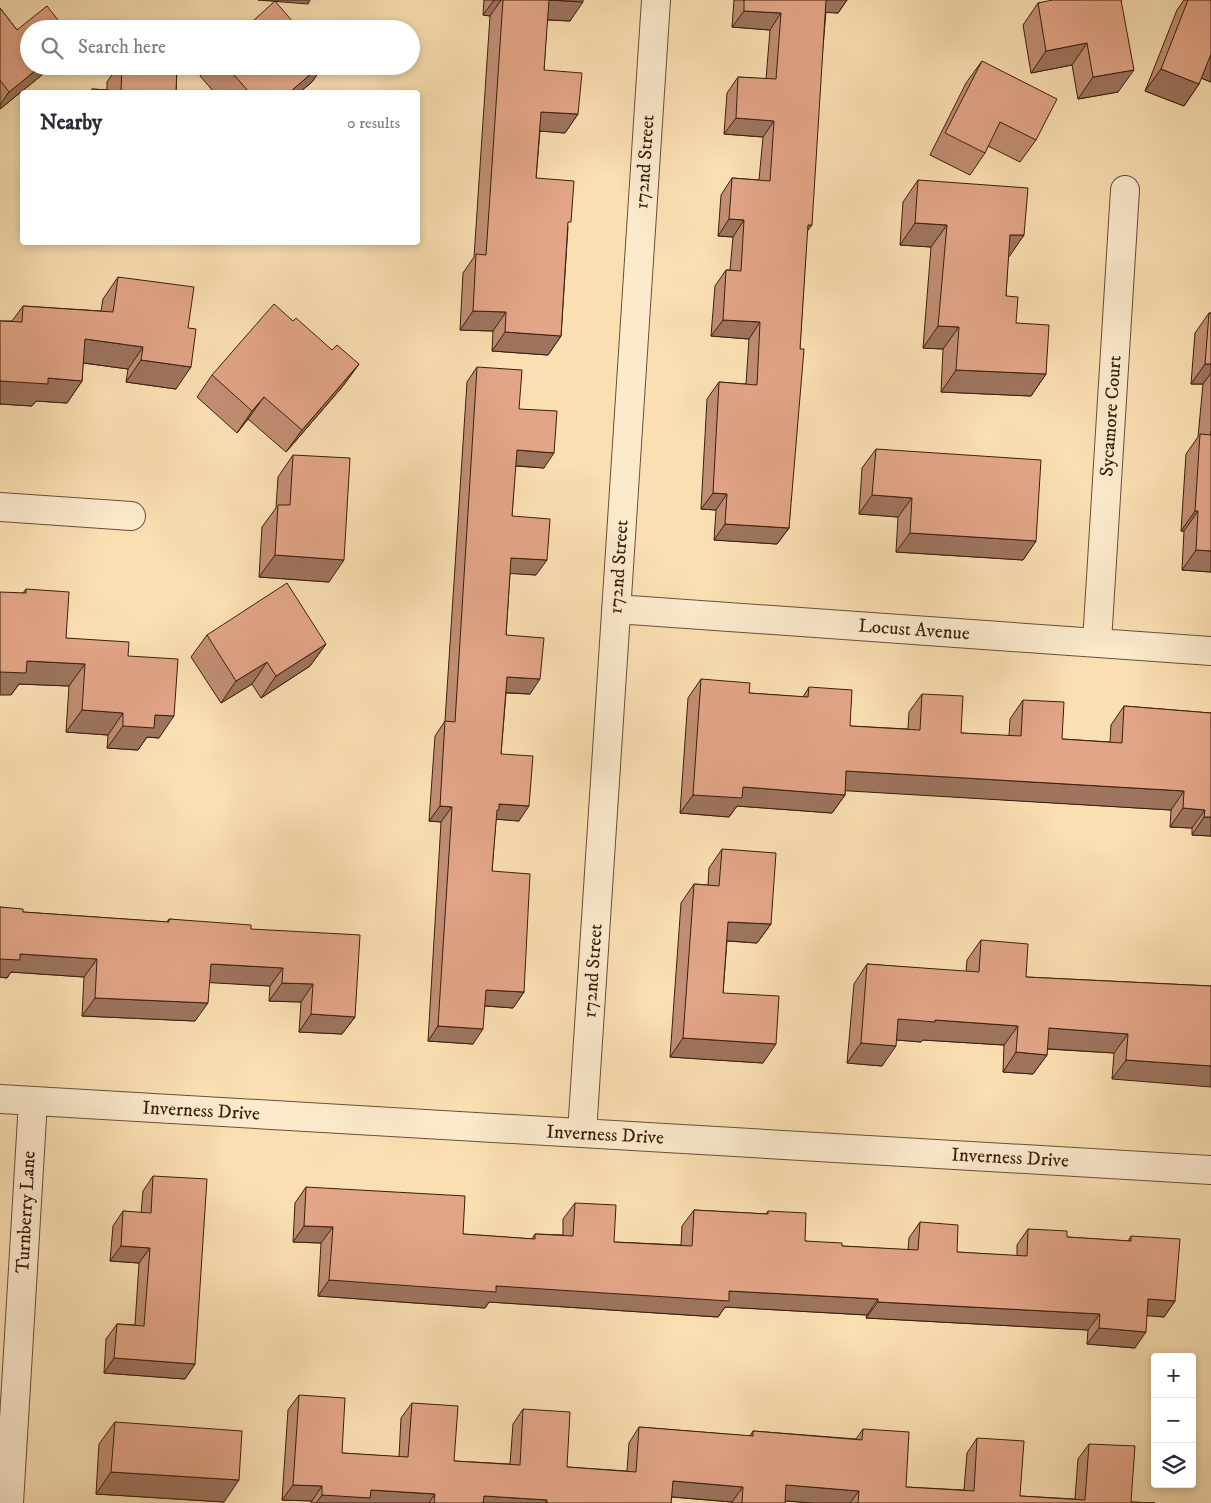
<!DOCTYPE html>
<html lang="en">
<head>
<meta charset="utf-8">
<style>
	body { margin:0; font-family:"IM FELL DW Pica",serif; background:#f7f7f7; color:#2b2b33 }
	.controls { position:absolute; right:15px; bottom:15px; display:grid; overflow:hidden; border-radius:5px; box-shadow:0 2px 8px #0003 }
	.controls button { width:45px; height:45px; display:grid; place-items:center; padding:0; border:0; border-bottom:1px solid #e1e1e2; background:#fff; color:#2b2b33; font:25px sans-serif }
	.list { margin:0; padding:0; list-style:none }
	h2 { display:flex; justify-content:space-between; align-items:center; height:65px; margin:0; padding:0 20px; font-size:21px }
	h2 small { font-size:16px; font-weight:400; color:#7c7c81 }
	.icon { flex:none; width:28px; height:28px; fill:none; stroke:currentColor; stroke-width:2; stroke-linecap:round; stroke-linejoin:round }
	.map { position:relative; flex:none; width:1211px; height:1503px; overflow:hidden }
	.search { position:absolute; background:#fff; box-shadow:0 2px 8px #0003; left:20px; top:20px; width:400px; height:55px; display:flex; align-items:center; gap:12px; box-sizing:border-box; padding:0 18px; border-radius:28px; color:#7c7c81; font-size:19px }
	.panel { position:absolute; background:#fff; box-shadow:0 2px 8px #0003; left:20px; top:90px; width:400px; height:155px; border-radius:5px }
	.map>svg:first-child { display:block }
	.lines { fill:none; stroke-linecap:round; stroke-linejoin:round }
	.minor-casing { stroke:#6a4f37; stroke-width:30 }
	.minor { stroke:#fceacd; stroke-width:28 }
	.wall { fill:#c28e74; stroke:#3a1f0e }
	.shaded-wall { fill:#9e745e; stroke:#3a1f0e }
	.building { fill:#e2a587; stroke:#3a1f0e }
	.labels { text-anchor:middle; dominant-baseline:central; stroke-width:4; stroke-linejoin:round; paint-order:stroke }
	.street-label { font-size:19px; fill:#3a1f0e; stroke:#fceacd }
</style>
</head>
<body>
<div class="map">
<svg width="1211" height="1503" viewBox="0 0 1211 1503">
	<rect width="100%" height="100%" fill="#fadfb2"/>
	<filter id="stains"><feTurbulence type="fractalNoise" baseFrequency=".004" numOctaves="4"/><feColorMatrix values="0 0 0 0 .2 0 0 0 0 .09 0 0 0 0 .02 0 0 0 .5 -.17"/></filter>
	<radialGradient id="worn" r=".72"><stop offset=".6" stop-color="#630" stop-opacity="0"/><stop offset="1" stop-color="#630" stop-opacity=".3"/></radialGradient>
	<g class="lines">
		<defs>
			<path id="minor" d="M0 507 131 516
				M616 609 1211 651
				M1097 642 1125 190
				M0 1099 1211 1170
				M582 1133 656 0
				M9 1503 33 1101"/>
		</defs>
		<!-- minor casing -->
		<use href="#minor" class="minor-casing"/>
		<!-- minor -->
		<use href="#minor" class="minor"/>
	</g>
	<!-- wall -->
	<path class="wall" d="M484 0H583L570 21 547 20 544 70 578 114 565 133 540 131 536 178 568 227 561 336 548 355 492 351 493 331 460 330 463 273 474 257 490 16 483 15Z
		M734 0H847L838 13 826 12 807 231 789 528 777 544 714 540 716 510 701 509 707 399 719 382 746 384 749 339 711 336 715 286 726 270H730L733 237 718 236 721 195 732 178 759 180 763 137 724 134 727 93 738 77 766 79 770 30 732 27Z
		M1121 0 1118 92 1078 99 1072 65 1031 73 1023 25 1038 3Z
		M1184 0H1211V82L1201 78 1199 84 1184 106 1145 91 1177 10Z
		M0 8 17 30 29 66H53L0 109Z
		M982 61 1036 140 1020 162 988 146 985 153 970 175 930 155 966 83Z
		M118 66H177L176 92H90L92 89 107 90V82Z
		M206 66H323L312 82 300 92H214L200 76Z
		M918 180 1024 235 1008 257 1006 296 1016 323 1046 374 1031 396 941 392 943 349 923 348 931 247 900 245 903 202Z
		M118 277 188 328 176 389 126 382 128 369 83 363 82 381 67 403 36 401 32 406 0 404V321H12L23 306 101 311 103 299Z
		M1209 313H1211V572L1182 570 1184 531H1181L1186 454 1198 437 1203 384H1191L1195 333Z
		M332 350 359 364 343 386 286 452 248 419 237 433 197 397 212 375Z
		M477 367 519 409 544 468 515 466 512 516 536 575 510 573 506 635 530 694 506 693 501 754 519 821 496 819 492 871 524 992 513 1008 485 1006 473 1044 428 1041 441 822 429 821 435 736 445 721 467 382Z
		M876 449 1036 541 1023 560 896 552 898 517 859 514 862 468Z
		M293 455 329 582 259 577 262 527 276 508 278 477Z
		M26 589 66 638 128 656 159 738 147 737 138 750 107 748 108 735 66 732 69 686 19 684 11 695 23 593Z
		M207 635 326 644 310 666 261 698 252 684 221 703 191 657Z
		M701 679 749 693 803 697 809 687 850 726 908 729 909 712 922 694 961 733 1009 736 1010 719 1023 700 1062 739 1110 742 1111 725 1124 706 1211 713V836L1192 835V828L1170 827 1171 810 845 790V795L832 813 737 806 729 817 680 813 688 698Z
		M722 849 771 924 757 943 727 941 723 993 763 1063 670 1057 681 903 694 884 708 885 709 868Z
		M0 907 23 912 167 922 169 919 251 929 355 1017 342 1034 299 1032 301 1002 269 1001 270 986 209 982 195 1021 82 1016 84 977 11 972 7 978 0 977Z
		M981 940 1026 977 1211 986 1112 1079 1114 1053 1047 1049V1055L1033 1074 1003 1072 1004 1045 923 1040 921 1042 897 1040 882 1066 847 1063 854 984 867 964 966 972 967 960Z
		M153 1176 195 1364 185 1379 104 1373 106 1339 117 1324 135 1325 139 1263 110 1261 113 1226 123 1211 141 1213 143 1191Z
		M306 1187 463 1234 532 1239 535 1234 563 1235V1219L575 1203 614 1242 681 1245 682 1226 694 1210 766 1214 768 1211 805 1241 842 1246 908 1250 909 1238 920 1222 957 1252 1017 1256V1245L1028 1229 1067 1237 1128 1241 1131 1236 1175 1301 1164 1317 1147 1315 1135 1348 1087 1344 1088 1330 866 1318 867 1315 725 1307 718 1317 489 1302 485 1308 318 1296 321 1243 293 1242 295 1203Z
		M299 1395 342 1453 399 1457 401 1418 412 1403 454 1461 510 1464 513 1424 523 1409 567 1467 627 1471 629 1443 639 1427 750 1436 753 1431 856 1439 863 1429 906 1487 964 1490 967 1453 977 1438 1020 1496 1075 1499 1078 1459 1089 1444 1131 1502 1155 1503H813L785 1501V1503H732V1502L671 1497V1503H311L312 1501 282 1500 288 1410Z
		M115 1422 224 1502 96 1494 99 1444Z"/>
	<!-- shaded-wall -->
	<path class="shaded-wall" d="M258 0H310L308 4Z
		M494 0H501L490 16 483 15Z
		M549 0 583 2 570 21 536 19Z
		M823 0H847L838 13 815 12Z
		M744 11 781 13 770 30 732 27Z
		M1087 43 1072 65 1031 73 1046 51Z
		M1211 54V82L1196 76Z
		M41 66H53L0 109V105L9 92Z
		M320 66H323L312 82 300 92H290Z
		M1161 69 1199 84 1184 106 1145 91Z
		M1134 70 1118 92 1078 99 1093 77Z
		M541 112 578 114 565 133 528 130Z
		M736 118 774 121 763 137 724 134Z
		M729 219 744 220 733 237 718 236Z
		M915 223 947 225 931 247 900 245Z
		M808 225H812L800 241Z
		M1010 235H1024L1009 257H995Z
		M473 311 506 312 493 331 460 330Z
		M723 320 760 322 749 339 711 336Z
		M938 326 959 327 943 349 923 348Z
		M505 332 561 336 548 355 492 351Z
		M85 339 143 347 128 369 70 361Z
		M141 360 191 367 176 389 126 382Z
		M359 364 343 386 286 452 302 430Z
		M1205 364H1211V373L1203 384H1191Z
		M956 370 1046 374 1031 396 941 392Z
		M48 378 82 381 67 403 36 401 32 406 0 404V381Z
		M264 397 248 419 237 433 252 411Z
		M517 450 554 453 544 468 506 465Z
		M713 493 727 494 716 510 701 509Z
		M872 495 912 498 898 517 859 514Z
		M1195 511H1198L1184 531H1181Z
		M725 524 789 528 777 544 714 540Z
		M910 533 1036 541 1023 560 896 552Z
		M1196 550 1211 551V572L1182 570Z
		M275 555 344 560 329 582 259 577Z
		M511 558 547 560 536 575 501 573Z
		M326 644 310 666 261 698 276 676Z
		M27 661 85 664 69 686 19 684 11 695H0V672Z
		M267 662 252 684 221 703 236 681Z
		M507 677 540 679 530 694 496 692Z
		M82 710 123 713 108 735 66 732Z
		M155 715 174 716 159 738 147 737 138 750 107 748 123 726Z
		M846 771 1184 791 1171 810 833 790Z
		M743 787 845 795 832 813 737 806 729 817 680 813 693 795Z
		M499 804 529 806 519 821 493 819Z
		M440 806 452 807 441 822 429 821Z
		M1183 808 1205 810 1192 828 1170 827Z
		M1204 817H1211V836L1192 835Z
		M728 922 771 924 757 943 715 940Z
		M20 954 97 959 84 977 11 972 7 978 0 977V959Z
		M211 964 283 968 270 986 198 982Z
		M282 983 313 984 301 1002 269 1001Z
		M486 990 524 992 513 1008 475 1005Z
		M95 998 208 1003 195 1021 82 1016Z
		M311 1014 355 1017 342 1034 299 1032Z
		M898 1019 935 1020 1018 1026 1004 1045 923 1040 921 1042 885 1039Z
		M438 1026 483 1029 473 1044 428 1041Z
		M1049 1028 1128 1034 1114 1053 1035 1048Z
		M683 1038 776 1044 763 1063 670 1057Z
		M861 1043 896 1046 882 1066 847 1063Z
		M1016 1052 1047 1055 1033 1074 1003 1072Z
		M1126 1060 1211 1066V1087L1112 1079Z
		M304 1226 333 1227 321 1243 293 1242Z
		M121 1246 150 1248 139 1263 110 1261Z
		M329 1280 496 1286 729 1291 878 1299 867 1315 725 1307 718 1317 489 1302 485 1308 318 1296Z
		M1148 1299 1175 1301 1164 1317 1137 1315Z
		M878 1302 1100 1314 1088 1330 866 1318Z
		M1099 1328 1146 1332 1135 1348 1087 1344Z
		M114 1358 195 1364 185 1379 104 1373Z
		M111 1472 239 1480 224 1502 96 1494Z
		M673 1481 743 1487 732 1502 662 1496Z
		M293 1485 322 1486 312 1501 282 1500Z
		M786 1485 859 1491 850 1503H813L775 1500Z
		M371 1490 435 1494 429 1503H316L322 1495Z
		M484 1496 547 1500 545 1503H479Z"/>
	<!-- building -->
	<path class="building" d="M503 0H549L544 70 582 73 578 114 541 112 536 178 574 181 571 222H568L561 336 505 332 506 312 473 311 476 254 486 255Z
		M550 0H583V2Z
		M744 0H826L812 225H808L800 349H804L789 528 725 524 727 494 713 493 719 382 757 385 760 322 723 320 726 270 741 271 744 220 729 219 732 178 770 181 774 121 736 118 738 77 776 79 781 13 744 11Z
		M1053 0H1121L1134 70 1093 77 1087 43 1046 51 1038 3Z
		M1188 0H1211V54L1199 84 1161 69Z
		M275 1 299 29H244Z
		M47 6 65 29H29V66H41L9 92 0 80V8L17 30Z
		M982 61 1057 99 1036 140 1000 122 985 153 945 133Z
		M122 66H177L176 92H92V89L121 91Z
		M226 66H320L290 92H249Z
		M918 180 1028 188 1024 235H1010L1006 296 1018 297 1016 323 1049 325 1046 374 956 370 959 327 938 326 947 225 915 223Z
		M118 277 194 287 188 328 196 329 191 367 141 360 143 347 85 339 82 381 48 378V384L0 381V321L22 322 23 306 113 312Z
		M274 304 293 321 296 318 332 350 337 345 359 364 302 430 264 397 252 411 212 375Z
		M1209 313H1211V364H1205Z
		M477 367 522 370 519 409 557 411 554 453 517 450 512 516 550 519 547 560 511 558 506 635 544 638 540 679 507 677 501 754 533 756 529 806 499 804V810H497L492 871 530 874 524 992 486 990 483 1029 438 1026 452 807 440 806 445 721 455 722Z
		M1211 431V551L1196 550 1198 511H1195L1200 434 1211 435Z
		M876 449 1041 460 1036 541 910 533 912 498 872 495Z
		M293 455 350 458 344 560 275 555 278 505H290Z
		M287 583 326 644 276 676 267 662 236 681 207 635Z
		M26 589 69 592 66 638 129 642 128 656 178 659 174 716 155 715 154 728 123 726V713L82 710 85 664 27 661 26 673 0 672V592L26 593Z
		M701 679 750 683 749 693 808 697 809 687 852 690 850 726 920 730 922 694 963 696 961 733 1021 736 1023 700 1064 702 1062 739 1122 743 1124 706 1211 713V817H1204L1205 810 1183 808 1184 791 846 771 845 795 743 787 742 798 693 795Z
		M722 849 776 853 771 924 728 922 723 993 779 996 776 1044 683 1038 694 884 719 886Z
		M0 907 23 909V912L169 922V919L251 925V929L360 935 355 1017 311 1014 313 984 282 983 283 968 211 964 208 1003 95 998 97 959 20 954V960L0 959Z
		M981 940 1028 944 1026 977 1211 986V1066L1126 1060 1128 1034 1049 1028 1047 1055 1016 1052 1018 1026 935 1020V1022L898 1019 896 1046 861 1043 867 964 979 972Z
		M153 1176 207 1179 195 1364 114 1358 117 1324 144 1326 150 1248 121 1246 123 1211 151 1213Z
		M306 1187 465 1196 463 1234 535 1239V1234L573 1236 575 1203 616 1205 614 1242 692 1246 694 1210 768 1214V1211L806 1213 805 1241 842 1243V1246L918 1250 920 1222 958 1225 957 1252 1027 1256 1028 1229 1067 1231V1237L1131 1241V1236L1180 1239 1175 1301 1148 1299 1146 1332 1099 1328 1100 1314 878 1302V1299L729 1291V1301L496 1286V1292L329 1280 333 1227 304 1226Z
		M299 1395 345 1398 342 1453 408 1457 412 1403 458 1406 454 1461 520 1465 523 1409 570 1412 567 1467 636 1472 639 1427 753 1436V1431L862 1440 863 1429 909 1432 906 1487 974 1491 977 1438 1024 1441 1020 1496 1085 1500 1089 1444 1135 1446 1131 1502 1155 1503H858L859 1491 786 1485 785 1503H742L743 1487 673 1481 671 1503H547V1500L484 1496 483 1503H434L435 1494 371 1490 370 1498 322 1495V1486L293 1485Z
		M115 1422 242 1431 239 1480 111 1472Z"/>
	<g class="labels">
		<!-- street labels -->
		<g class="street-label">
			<text transform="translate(645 162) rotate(-86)">172nd Street</text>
			<text transform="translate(1111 416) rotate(-86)">Sycamore Court</text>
			<text transform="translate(619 567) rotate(-86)">172nd Street</text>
			<text transform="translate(914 630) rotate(4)">Locust Avenue</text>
			<text transform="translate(593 971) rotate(-86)">172nd Street</text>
			<text transform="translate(201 1111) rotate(3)">Inverness Drive</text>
			<text transform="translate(605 1135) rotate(3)">Inverness Drive</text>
			<text transform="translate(1010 1158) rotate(3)">Inverness Drive</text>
			<text transform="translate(26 1212) rotate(-87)">Turnberry Lane</text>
		</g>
	</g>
	<rect width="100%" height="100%" filter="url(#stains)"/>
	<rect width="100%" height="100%" fill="url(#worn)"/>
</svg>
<div class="controls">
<button>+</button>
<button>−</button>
<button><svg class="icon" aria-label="layers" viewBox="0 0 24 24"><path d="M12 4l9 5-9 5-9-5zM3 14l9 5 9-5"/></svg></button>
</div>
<div class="search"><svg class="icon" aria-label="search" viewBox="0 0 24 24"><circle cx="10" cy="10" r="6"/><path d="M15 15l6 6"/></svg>Search here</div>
<section class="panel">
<h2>Nearby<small>0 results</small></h2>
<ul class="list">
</ul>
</section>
</div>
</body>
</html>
